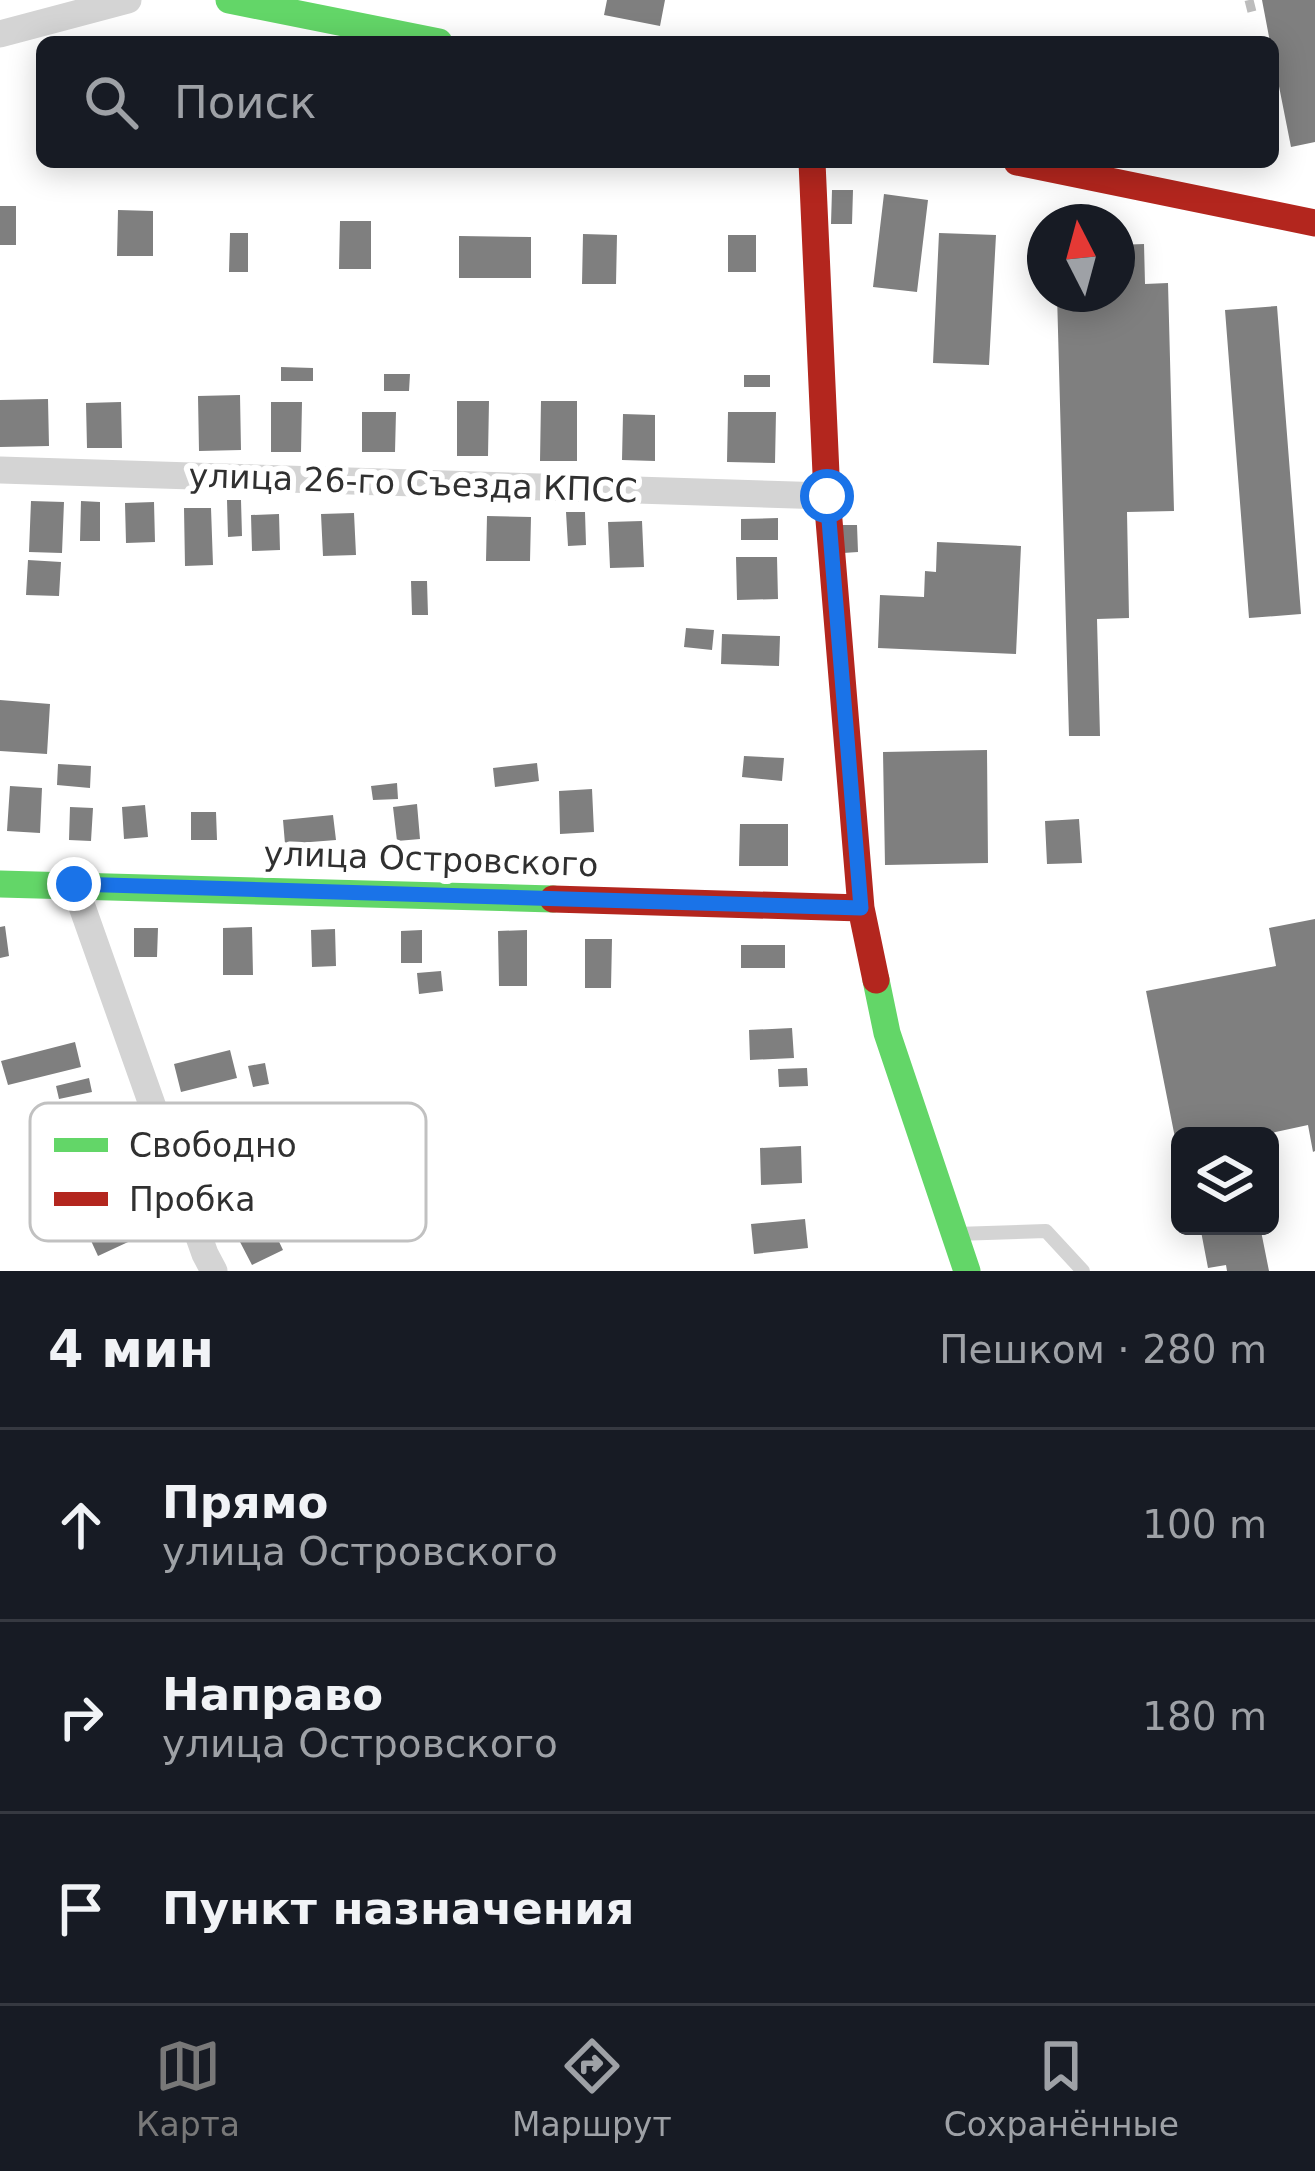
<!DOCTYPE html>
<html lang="ru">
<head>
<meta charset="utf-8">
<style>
	body { margin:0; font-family:"DejaVu Sans",sans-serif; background:#20242c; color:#f1f3f6 }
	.controls { position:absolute; right:36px; bottom:36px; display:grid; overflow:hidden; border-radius:18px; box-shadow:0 6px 30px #0003 }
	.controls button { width:108px; height:108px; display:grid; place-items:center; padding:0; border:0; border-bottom:3px solid #363941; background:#171b24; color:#f1f3f6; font:60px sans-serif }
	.compass { position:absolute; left:1027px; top:204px; width:108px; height:108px; border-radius:50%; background:#171b24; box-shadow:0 6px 30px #0003; rotate:354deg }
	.stop { position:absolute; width:36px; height:36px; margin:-27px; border:9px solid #1a73e8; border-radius:50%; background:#fff }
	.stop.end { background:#1a73e8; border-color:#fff; box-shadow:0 3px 12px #0008 }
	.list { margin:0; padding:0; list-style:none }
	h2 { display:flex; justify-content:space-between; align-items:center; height:156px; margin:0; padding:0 48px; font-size:51px }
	h2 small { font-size:39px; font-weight:400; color:#9ea1a6 }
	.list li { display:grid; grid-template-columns:78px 1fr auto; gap:36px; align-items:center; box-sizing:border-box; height:192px; padding:0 48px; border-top:3px solid #363941 }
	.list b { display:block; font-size:45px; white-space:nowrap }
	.list p { margin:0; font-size:39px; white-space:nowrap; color:#9ea1a6 }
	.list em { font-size:39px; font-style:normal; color:#9ea1a6 }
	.icon { flex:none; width:66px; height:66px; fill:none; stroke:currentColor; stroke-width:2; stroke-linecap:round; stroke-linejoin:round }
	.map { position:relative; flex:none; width:1315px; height:1271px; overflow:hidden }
	.search { position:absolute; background:#171b24; box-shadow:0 6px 30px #0003; left:36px; right:36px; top:36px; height:132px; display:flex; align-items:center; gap:30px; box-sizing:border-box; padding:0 42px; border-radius:18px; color:#9ea1a6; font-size:45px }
	.sheet { height:732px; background:#171b24 }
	nav { display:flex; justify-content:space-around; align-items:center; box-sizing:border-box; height:168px; border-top:3px solid #363941; background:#171b24; font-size:33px; color:#9ea1a6 }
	nav a { display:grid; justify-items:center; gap:6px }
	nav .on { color:#787878 }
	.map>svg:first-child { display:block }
	.building { fill:#7f7f7f }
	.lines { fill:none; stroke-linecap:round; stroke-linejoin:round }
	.lane { stroke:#d4d4d4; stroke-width:14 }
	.street { stroke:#d4d4d4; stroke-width:27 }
	.fast { stroke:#63d668; stroke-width:27 }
	.jam { stroke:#b3261e; stroke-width:27 }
	.rail { stroke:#bcbcbc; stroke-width:9; stroke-dasharray:12 9; stroke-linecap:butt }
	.route { stroke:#1a73e8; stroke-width:15 }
	.labels { text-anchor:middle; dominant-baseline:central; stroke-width:12; stroke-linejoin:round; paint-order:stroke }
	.street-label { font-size:33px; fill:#303030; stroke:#fff }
	.key { fill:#fff; stroke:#c1c1c1; stroke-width:3 }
	.key-label { font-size:33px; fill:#303030 }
</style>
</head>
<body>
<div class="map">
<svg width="1315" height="1271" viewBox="0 0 1315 1271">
	<rect width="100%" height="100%" fill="#fff"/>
	<!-- building -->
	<path class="building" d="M607 0H665L660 26 604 15Z
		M1262 0H1315V142L1291 147 1273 56V42H1270Z
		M832 190H853L852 224H831Z
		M884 194 928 200 917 292 873 287Z
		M0 206H16V245H0Z
		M118 210 153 211V256H117Z
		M340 221H371V269H339Z
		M230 233H248V272H229Z
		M939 233 996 235 989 365 933 363Z
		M583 234 617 235 616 284H582Z
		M728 235H756V272H728Z
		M459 236 531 237V278H459Z
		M1144 244 1145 284 1168 283 1174 511 1127 512 1129 618 1097 619 1100 736H1069L1057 294H1117V245Z
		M1277 306 1301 614 1249 618 1225 310Z
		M281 367 313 368V381H281Z
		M384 374H410L409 391H384Z
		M744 375H770V387H744Z
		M240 395 241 450 199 451 198 396Z
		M48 399 49 446 0 447V400Z
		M457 401H489L488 456H457Z
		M541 401H577V461H540Z
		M121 402 122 448H87L86 403Z
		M271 402H302L301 452H271Z
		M362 412H396L395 452H362Z
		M728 412H776L775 463 727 462Z
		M623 414 655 415V461L622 460Z
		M227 500H241L242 536 228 537Z
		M31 501 64 502 62 553 29 552Z
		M81 501 100 502V541H80Z
		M154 502 155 542 126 543 125 503Z
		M184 508H211L213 565 185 566Z
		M566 512H585L586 545 568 546Z
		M354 513 356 555 323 556 321 514Z
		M279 514 280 550 252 551 251 515Z
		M487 516 531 517 530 561H486Z
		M778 518V540H741V519Z
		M642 521 644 567 610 568 608 522Z
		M843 525H857L858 552 843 553Z
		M937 542 1021 546 1016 654 878 648 880 595 924 597 925 571 936 572Z
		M736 557H777L778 599 737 600Z
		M28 560 61 562 59 596 26 595Z
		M411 581H427L428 615H412Z
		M686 628 714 630 712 650 684 647Z
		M722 634 780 636 779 666 721 664Z
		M0 700 50 704 47 754 0 751Z
		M987 750 988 863 885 865 883 752Z
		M744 756 784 758 782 781 742 777Z
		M537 763 539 781 495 787 493 768Z
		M58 764 91 766 90 788 57 785Z
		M397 783 398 799 373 800 371 786Z
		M10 786 42 788 40 833 7 831Z
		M592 789 594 832 560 834 559 791Z
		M417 804 420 839 397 841 393 807Z
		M145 805 148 837 124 839 122 807Z
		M70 807 93 808 91 841 69 840Z
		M191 812H216L217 840H191Z
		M333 815 336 840 285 844 283 820Z
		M1079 819 1082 863 1047 864 1045 821Z
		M740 824H788V866H739Z
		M1315 919V1151L1313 1152 1308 1125 1271 1133V1136H1180V1153H1178L1146 991 1276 966 1269 928Z
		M5 926 9 956 0 958V927Z
		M252 927 253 975H223V928Z
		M134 928H158L157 957H134Z
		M335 929 336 966 312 967 311 930Z
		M422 930V963H401V931Z
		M527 930V986H499L498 931Z
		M585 939H612L611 988H585Z
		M741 945H785V968H741Z
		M441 971 443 991 419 994 417 973Z
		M792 1028 794 1058 750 1060 749 1030Z
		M75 1042 81 1067 8 1085 1 1061Z
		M230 1050 237 1078 181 1092 174 1064Z
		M265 1063 269 1084 253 1087 248 1066Z
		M807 1068 808 1086 779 1087 778 1069Z
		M89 1078 92 1092 59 1099 56 1086Z
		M801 1146 802 1183 761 1185 760 1148Z
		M130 1213 141 1236 98 1256 87 1232Z
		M805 1219 808 1248 754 1254 751 1224Z
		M271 1225 283 1250 252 1265 239 1240Z
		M1200 1226H1260L1269 1271H1227L1226 1265 1208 1268Z"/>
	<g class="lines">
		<!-- lane -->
		<path class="lane" d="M956 1234 1046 1231 1083 1271"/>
		<!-- street -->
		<path class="street" d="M0 34 128 0
			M0 470 827 496
			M74 884 205 1254 214 1271"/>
		<!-- fast -->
		<path class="fast" d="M229 0 439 42
			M0 884 553 899
			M876 980 887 1033 967 1271"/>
		<!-- jam -->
		<path class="jam" d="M812 162 827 496 861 908 876 980
			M1017 162 1315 223
			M553 899 861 908"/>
		<!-- rail -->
		<path class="rail" d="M1249 0 1252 12"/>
	</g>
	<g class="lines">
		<!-- route -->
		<path class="route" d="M74 884 861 908 827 496"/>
	</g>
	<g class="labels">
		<!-- street labels -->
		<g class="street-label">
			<text transform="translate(413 483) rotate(2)">улица 26-го Съезда КПСС</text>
			<text transform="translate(431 859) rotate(2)">улица Островского</text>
		</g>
	</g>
	<!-- legend -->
	<rect x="30" y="1103" width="396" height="138" rx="18" class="key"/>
	<rect x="54" y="1138" width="54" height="14" fill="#63d668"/>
	<rect x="54" y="1192" width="54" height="14" fill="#b3261e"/>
	<g class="key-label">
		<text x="129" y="1157">Свободно</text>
		<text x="129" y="1211">Пробка</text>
	</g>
</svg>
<div class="controls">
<button><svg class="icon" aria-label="layers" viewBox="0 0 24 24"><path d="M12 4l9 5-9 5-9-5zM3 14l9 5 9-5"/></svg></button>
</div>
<svg class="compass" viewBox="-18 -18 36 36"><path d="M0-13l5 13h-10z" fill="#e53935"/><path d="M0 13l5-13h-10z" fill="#9ea1a6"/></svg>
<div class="stop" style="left:827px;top:496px"></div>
<div class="stop end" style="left:74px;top:884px"></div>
<div class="search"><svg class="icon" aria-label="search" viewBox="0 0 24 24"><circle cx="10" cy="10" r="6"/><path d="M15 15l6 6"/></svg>Поиск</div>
</div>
<section class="sheet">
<h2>4 мин<small>Пешком · 280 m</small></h2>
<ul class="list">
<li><svg class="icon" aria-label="ahead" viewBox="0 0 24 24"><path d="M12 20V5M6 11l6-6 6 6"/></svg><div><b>Прямо</b><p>улица Островского</p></div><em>100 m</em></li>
<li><svg class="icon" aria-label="right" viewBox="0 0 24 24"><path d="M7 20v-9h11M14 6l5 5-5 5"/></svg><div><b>Направо</b><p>улица Островского</p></div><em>180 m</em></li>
<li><svg class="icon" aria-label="arrive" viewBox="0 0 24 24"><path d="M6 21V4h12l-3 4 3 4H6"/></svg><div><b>Пункт назначения</b></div></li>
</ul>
</section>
<nav>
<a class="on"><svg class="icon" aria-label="map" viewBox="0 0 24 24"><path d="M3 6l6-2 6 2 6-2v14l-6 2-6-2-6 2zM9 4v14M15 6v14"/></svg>Карта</a>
<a><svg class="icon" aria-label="directions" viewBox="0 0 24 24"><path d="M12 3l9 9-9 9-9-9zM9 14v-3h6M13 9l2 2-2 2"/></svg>Маршрут</a>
<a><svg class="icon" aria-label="saved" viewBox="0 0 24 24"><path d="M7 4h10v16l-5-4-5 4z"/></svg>Сохранённые</a>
</nav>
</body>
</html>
